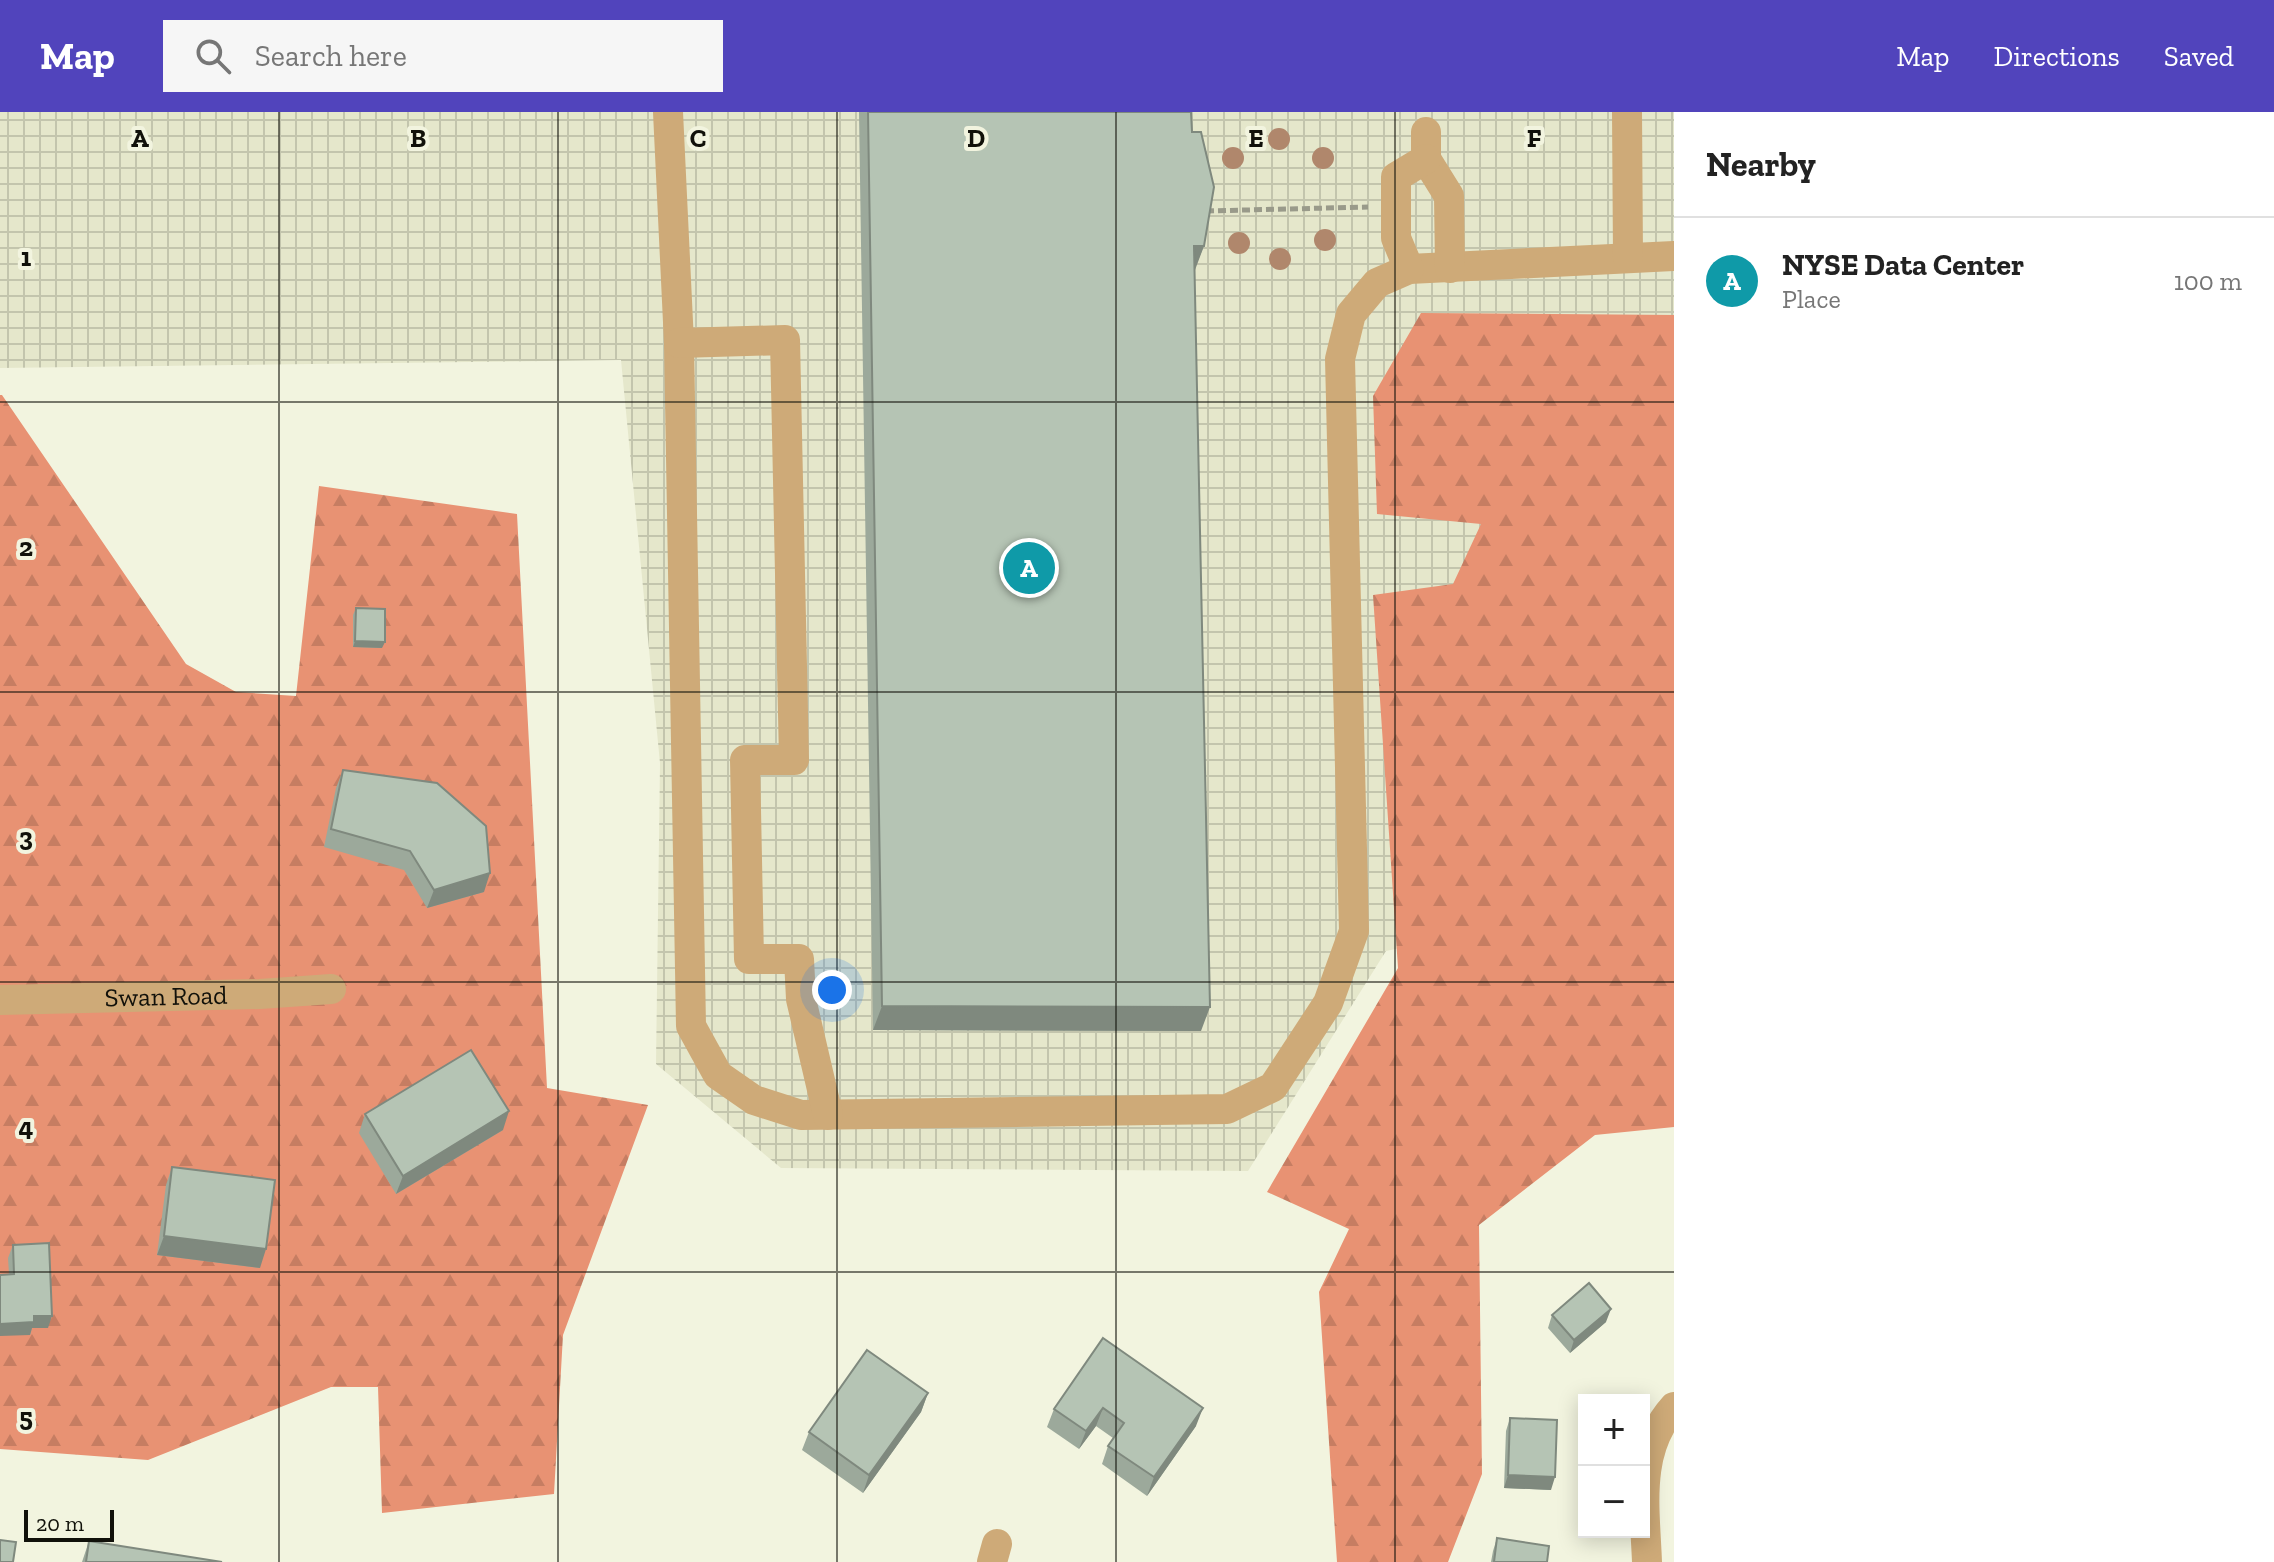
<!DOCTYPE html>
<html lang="en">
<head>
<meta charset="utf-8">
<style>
	body { margin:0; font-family:"Zilla Slab",serif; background:#f6f6f6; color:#222 }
	.controls { position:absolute; right:24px; bottom:24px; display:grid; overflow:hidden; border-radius:0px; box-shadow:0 4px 20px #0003 }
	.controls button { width:72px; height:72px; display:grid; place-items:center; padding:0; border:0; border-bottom:2px solid #e0e0e0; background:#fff; color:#222; font:40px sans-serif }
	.scale { position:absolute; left:24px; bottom:20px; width:90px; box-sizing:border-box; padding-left:8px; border:4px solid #11110a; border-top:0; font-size:22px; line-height:28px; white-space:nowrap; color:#11110a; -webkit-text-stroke:6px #f2f4df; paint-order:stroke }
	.you { position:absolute; left:832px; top:878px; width:28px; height:28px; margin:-20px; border:6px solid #fff; border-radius:50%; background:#1a73e8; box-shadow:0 0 0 12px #1a73e833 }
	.badge { display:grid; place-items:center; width:52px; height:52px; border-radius:50%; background:#5144bc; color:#fff; font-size:26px; font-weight:700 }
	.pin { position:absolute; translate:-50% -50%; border:4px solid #fff; box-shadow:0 2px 8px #0006 }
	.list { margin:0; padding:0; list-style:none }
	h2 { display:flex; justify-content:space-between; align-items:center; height:104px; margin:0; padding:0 32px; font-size:34px }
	h2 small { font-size:26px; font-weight:400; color:#767676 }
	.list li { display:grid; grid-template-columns:52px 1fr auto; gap:24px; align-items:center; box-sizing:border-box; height:128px; padding:0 32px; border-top:2px solid #e0e0e0 }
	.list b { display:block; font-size:30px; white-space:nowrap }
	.list p { margin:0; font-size:26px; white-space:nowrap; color:#767676 }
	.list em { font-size:26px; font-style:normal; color:#767676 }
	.icon { flex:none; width:44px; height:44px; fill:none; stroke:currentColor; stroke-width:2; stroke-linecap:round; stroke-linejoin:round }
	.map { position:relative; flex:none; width:1674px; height:1450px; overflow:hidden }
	header { display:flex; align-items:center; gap:48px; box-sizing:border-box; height:112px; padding:0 40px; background:#5144bc; color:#fff }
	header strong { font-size:38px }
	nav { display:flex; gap:44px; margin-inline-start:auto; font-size:28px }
	.search { width:560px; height:72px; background:#f6f6f6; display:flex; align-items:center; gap:20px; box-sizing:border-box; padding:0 28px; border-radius:0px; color:#767676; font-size:30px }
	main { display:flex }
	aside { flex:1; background:#fff }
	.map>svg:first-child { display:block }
	.industrial { fill:url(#industrial-grid) }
	.forest { fill:url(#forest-firs) }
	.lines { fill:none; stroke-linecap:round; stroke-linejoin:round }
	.path { stroke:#999a8a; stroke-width:5; stroke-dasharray:8 4; stroke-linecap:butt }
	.minor { stroke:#ceaa78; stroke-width:30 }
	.tree { fill:#b0876c }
	.wall { fill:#9ca99b }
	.shaded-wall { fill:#7f897e }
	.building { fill:#b5c4b4; stroke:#7f897e; stroke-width:2 }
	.grid { fill:none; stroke:#11110a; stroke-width:2; stroke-opacity:0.55 }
	.labels { text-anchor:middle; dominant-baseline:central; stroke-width:8; stroke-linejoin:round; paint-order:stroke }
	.street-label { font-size:26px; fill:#11110a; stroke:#f2f4df }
	.grid-label { font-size:26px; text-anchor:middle; font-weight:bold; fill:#11110a; stroke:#f2f4df; stroke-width:8; stroke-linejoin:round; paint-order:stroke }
</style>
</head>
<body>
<header>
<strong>Map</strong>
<div class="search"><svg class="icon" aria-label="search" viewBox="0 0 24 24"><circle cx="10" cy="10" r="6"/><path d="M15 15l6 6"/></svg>Search here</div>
<nav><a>Map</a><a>Directions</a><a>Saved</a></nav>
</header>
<main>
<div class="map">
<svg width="1674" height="1450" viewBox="0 0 1674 1450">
	<defs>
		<pattern id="industrial-grid" width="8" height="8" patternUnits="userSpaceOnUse" patternTransform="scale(2)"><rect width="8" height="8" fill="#e5e7cb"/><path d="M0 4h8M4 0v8" fill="none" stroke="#c3c5ad"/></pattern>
		<pattern id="forest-firs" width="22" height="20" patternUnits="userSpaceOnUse" patternTransform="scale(2)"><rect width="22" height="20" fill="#e89273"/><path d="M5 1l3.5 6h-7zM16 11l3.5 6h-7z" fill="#c67d62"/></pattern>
	</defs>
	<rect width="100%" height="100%" fill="#f2f4df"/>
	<!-- industrial -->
	<path class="industrial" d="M0 0H1674V779L1386 839 1248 1059 781 1056 656 952 660 651 621 248 0 256Z"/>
	<!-- forest -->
	<path class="forest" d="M1421 201 1674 203V1015L1595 1023 1479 1113 1482 1362 1448 1450H1337L1319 1180 1349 1117 1267 1080 1398 856 1373 483 1453 472 1481 412 1377 402 1373 284Z
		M0 283H2L186 552 236 580 296 584 319 374 517 402 547 976 648 993 563 1223 554 1382 382 1401 378 1275H331L148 1348 0 1337Z"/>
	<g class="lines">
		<!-- path -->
		<path class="path" d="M1206 99 1368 95"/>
		<!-- minor -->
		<g class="minor">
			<path d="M668 0 679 231 691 914 718 963 754 988 801 1003 1227 997 1273 975 1328 891 1354 819 1340 247 1351 202 1377 171 1409 157 1674 144"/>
			<path d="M1627 0 1628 145"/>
			<path d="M1426 20V47L1449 84 1450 156"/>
			<path d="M1409 157 1396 126V65L1426 47"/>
			<path d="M679 231 785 228 794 648H745L749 847H799L801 887 828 1003"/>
			<path id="s1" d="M0 888 260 882 331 877"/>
			<path d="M992 1450 997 1432"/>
			<path d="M1647 1450C1645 1396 1635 1338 1674 1295"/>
		</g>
	</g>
	<!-- trees -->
	<g class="tree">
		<circle cx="1279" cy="27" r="11"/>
		<circle cx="1233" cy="46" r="11"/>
		<circle cx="1323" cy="46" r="11"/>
		<circle cx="1325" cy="128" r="11"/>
		<circle cx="1239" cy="131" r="11"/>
		<circle cx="1280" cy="147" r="11"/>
	</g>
	<!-- wall -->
	<path class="wall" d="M859 0H1191L1192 20 1204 134 1194 158 1201 919 873 918Z
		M356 496 382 536 353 535V503Z
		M343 658 484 780 427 796 404 758 324 735 336 676Z
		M365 1002 503 1018 396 1082 359 1021Z
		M172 1055 260 1156 157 1143 166 1073Z
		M13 1133 48 1216H32L30 1223 9 1162 8 1146Z
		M1552 1203 1606 1210 1570 1241 1548 1216Z
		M1103 1226 1196 1314 1147 1384 1102 1352 1108 1334 1113 1326 1096 1314 1079 1337 1047 1315 1054 1297Z
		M928 1281 921 1300 863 1381 802 1338 809 1320Z
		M1510 1306 1551 1378 1504 1376 1506 1319Z
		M1497 1426 1547 1450H1491L1493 1439Z
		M89 1429 222 1450H82Z"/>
	<!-- shaded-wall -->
	<path class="shaded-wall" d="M1194 134H1204L1195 158H1185Z
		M355 529 385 530 382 536 353 535Z
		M490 761 484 780 427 796 434 778Z
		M882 894 1210 895 1201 919 873 918Z
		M509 999 503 1018 396 1082 403 1064Z
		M164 1124 266 1137 260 1156 157 1143Z
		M1611 1197 1606 1210 1570 1241 1574 1228Z
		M34 1204H52L48 1216H32L30 1223 0 1224V1212Z
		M928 1281 921 1300 863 1381 869 1363Z
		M1103 1296 1096 1314 1079 1337 1086 1319Z
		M1203 1296 1196 1314 1147 1384 1154 1365Z
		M1508 1363 1555 1365 1551 1378 1504 1376Z"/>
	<!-- building -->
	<path class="building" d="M868 0H1191L1192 20H1201L1214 75 1204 134H1194L1210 895 882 894Z
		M356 496 385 497V530L355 529Z
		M343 658 437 671 486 714 490 761 434 778 410 739 331 717Z
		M471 938 509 999 403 1064 365 1002Z
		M172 1055 275 1068 266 1137 164 1124Z
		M49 1131 52 1204H34V1210L0 1212V1163L14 1162 13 1133Z
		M1589 1171 1611 1197 1574 1228 1552 1203Z
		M1103 1226 1203 1296 1154 1365 1108 1334 1124 1311 1103 1296 1086 1319 1054 1297Z
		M867 1238 928 1281 869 1363 809 1320Z
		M1510 1306 1557 1308 1555 1365 1508 1363Z
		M1497 1426 1549 1434 1547 1450H1494Z
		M0 1428 16 1430 13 1450H0Z
		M89 1429 222 1450H86Z"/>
	<!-- grid -->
	<path class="grid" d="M279 0V1450M558 0V1450M837 0V1450M1116 0V1450M1395 0V1450M0 290H1674M0 580H1674M0 870H1674M0 1160H1674"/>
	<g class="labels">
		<!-- street labels -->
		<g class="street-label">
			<text stroke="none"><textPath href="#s1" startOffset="166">Swan Road</textPath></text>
		</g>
	</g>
	<g class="grid-label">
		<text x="140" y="35">A</text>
		<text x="418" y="35">B</text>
		<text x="698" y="35">C</text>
		<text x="976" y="35">D</text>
		<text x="1256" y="35">E</text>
		<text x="1534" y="35">F</text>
		<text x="26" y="154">1</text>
		<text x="26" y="444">2</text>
		<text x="26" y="734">3</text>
		<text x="26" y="1024">4</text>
		<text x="26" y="1314">5</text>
	</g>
</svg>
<div class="controls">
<button>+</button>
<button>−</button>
</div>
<div class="scale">20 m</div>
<div class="you"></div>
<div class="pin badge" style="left:1029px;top:456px;background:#0f9aa8">A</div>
</div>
<aside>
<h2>Nearby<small></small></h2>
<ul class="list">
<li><span class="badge" style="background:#0f9aa8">A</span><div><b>NYSE Data Center</b><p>Place</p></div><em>100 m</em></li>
</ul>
</aside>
</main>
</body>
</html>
